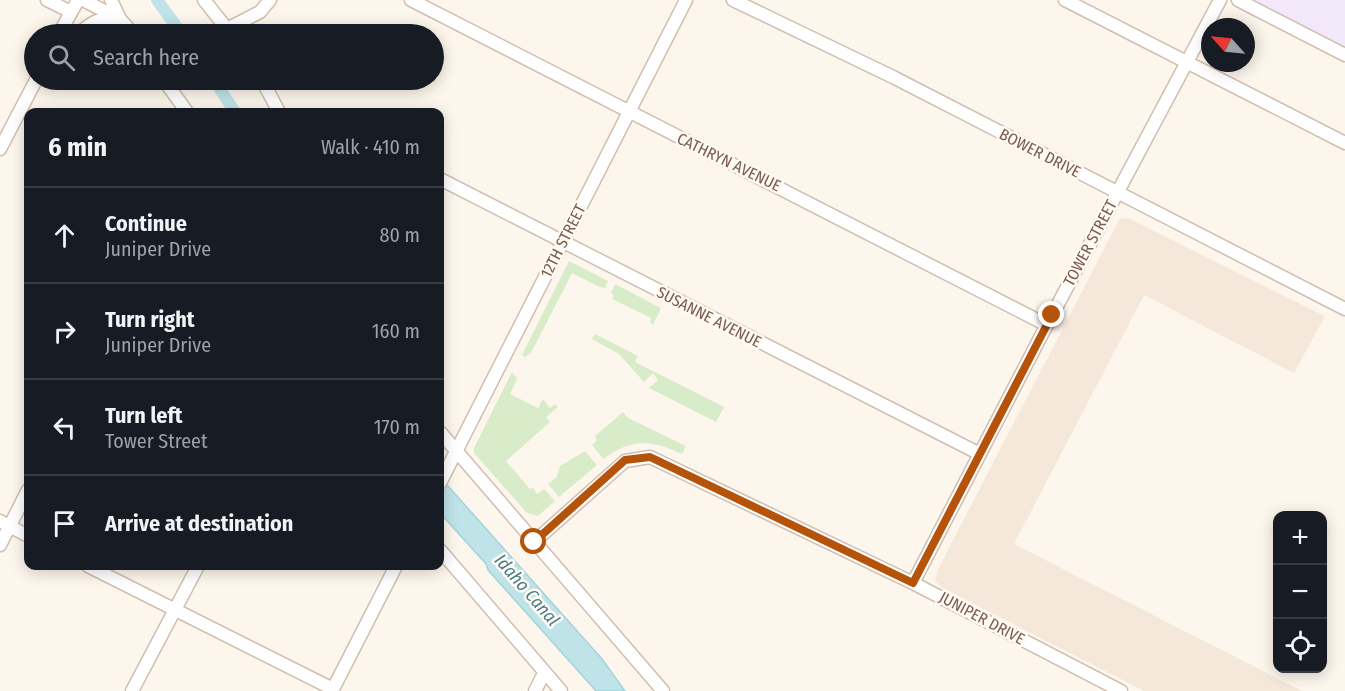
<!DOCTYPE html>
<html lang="en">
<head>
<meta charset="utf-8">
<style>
	body { margin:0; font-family:"Fira Sans Condensed",sans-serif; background:#242831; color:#f1f3f6 }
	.controls { position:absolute; right:18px; bottom:18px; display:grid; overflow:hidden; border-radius:12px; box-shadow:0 3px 15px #0003 }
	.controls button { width:54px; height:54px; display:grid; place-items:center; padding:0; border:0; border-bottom:2px solid #363941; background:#171b24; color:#f1f3f6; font:30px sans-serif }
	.compass { position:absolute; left:1201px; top:18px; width:54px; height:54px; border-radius:50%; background:#171b24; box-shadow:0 3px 15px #0003; rotate:297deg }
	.stop { position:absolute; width:18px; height:18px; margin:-14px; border:4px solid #b45309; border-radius:50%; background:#fff }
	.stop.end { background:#b45309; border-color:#fff; box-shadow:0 2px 6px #0008 }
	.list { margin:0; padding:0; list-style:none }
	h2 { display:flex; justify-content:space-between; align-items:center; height:78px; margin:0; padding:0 24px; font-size:26px }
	h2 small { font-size:20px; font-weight:400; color:#9ea1a6 }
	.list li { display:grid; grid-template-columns:39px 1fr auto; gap:18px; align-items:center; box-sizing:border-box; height:96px; padding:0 24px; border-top:2px solid #363941 }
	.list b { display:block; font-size:22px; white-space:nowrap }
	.list p { margin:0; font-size:20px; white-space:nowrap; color:#9ea1a6 }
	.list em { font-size:20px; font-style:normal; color:#9ea1a6 }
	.icon { flex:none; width:33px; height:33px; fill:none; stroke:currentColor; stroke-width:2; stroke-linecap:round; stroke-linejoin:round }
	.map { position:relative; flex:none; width:1345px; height:691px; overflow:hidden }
	.search { position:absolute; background:#171b24; box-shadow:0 3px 15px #0003; left:24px; top:24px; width:420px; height:66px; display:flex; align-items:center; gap:15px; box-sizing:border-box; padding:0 21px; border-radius:33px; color:#9ea1a6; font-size:22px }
	.panel { position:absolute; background:#171b24; box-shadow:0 3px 15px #0003; left:24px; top:108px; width:420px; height:462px; border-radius:12px }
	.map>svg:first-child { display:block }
	.residential { fill:#f5e8da }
	.education { fill:#f3e8fa }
	.green { fill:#d8ecc9 }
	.water { fill:#bfe3e8; stroke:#a5d3da; stroke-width:1.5 }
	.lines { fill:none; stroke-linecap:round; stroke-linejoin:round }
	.canal { stroke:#bfe3e8; stroke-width:12 }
	.minor-casing { stroke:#d1beb0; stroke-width:15 }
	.minor { stroke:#fff; stroke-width:12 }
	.route { stroke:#b45309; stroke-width:8 }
	.labels { text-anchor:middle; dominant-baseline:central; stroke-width:5; stroke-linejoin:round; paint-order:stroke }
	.street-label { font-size:16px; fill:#7a5c4d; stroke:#fffaf3 }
	.water-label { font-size:18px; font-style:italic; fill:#437c86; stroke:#fffaf3 }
</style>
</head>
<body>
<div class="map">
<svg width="1345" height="691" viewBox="0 0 1345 691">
	<rect width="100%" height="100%" fill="#fdf6ec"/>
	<!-- residential -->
	<path class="residential" d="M1128 218 1325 316 1294 373 1144 295 1014 544 1302 691H1144L941 587 935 581 938 569 1117 224 1120 219Z"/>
	<!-- education -->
	<path class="education" d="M1235 0H1345V56Z"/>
	<!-- green -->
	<path class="green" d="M569 261 608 281 605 288 600 287 572 273 531 353 525 357 522 355Z
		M615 284 661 308 653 325 650 322 651 318 612 299 614 295 611 293Z
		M595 334 638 356 635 362 724 407 716 422 649 388 658 380 653 373 644 382 619 354 592 339Z
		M512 372 517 379 510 394 538 408 543 399 550 408 555 404 558 407 546 417 550 422 506 461 530 489 533 488 537 494 544 489 555 501 538 516 527 513 474 453V448Z
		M623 412 628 418 686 446 682 454C649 439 633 438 603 459L592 445 597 440 595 436Z
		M585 451 597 465 559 497 548 484 556 478 560 466Z"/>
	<!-- water -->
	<path class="water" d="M440 477 602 659 625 691H596L488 570 486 564 440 513Z"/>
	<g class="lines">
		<!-- canal -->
		<path class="canal" d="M157 0 182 34
			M214 80 235 112"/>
		<defs>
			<path id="minor" d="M47 0 71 12
				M83 0 120 19 133 34
				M111 0 120 19
				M204 0 231 34
				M411 0 1047 325
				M733 0 893 77 1345 309
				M1065 0 1345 143
				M1238 0 1345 55
				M227 29 260 12 270 0
				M59 34 78 0
				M78 34C90 24 100 16 116 19
				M164 80 187 112
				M262 80 279 112
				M0 149 36 80
				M440 179 980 454
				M440 432 663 691
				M440 483 686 0
				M0 521 28 536
				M534 542 625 461 650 457 913 583 1121 691
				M0 545 28 490
				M440 550 561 691
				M88 566 333 689
				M913 583 1041 336 1220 0
				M132 691 198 566
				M332 691 396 566
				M535 691 544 673"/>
		</defs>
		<!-- minor casing -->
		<use href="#minor" class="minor-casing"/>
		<!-- minor -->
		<use href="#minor" class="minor"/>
	</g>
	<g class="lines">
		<!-- route -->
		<path class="route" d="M534 542 625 460 650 457 913 583 1052 315"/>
	</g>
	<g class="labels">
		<!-- street labels -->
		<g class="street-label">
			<text transform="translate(1040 153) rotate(27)">BOWER DRIVE</text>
			<text transform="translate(729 162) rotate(26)">CATHRYN AVENUE</text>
			<text transform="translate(563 241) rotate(-63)">12TH STREET</text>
			<text transform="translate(1090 243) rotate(-62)">TOWER STREET</text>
			<text transform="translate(709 317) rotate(27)">SUSANNE AVENUE</text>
			<text transform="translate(982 618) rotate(28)">JUNIPER DRIVE</text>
		</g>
		<!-- water labels -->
		<g class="water-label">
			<text transform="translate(527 590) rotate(49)">Idaho Canal</text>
		</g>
	</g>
</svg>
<div class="controls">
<button>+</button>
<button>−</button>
<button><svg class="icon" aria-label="locate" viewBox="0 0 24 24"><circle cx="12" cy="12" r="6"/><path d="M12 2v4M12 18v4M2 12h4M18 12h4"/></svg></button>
</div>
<svg class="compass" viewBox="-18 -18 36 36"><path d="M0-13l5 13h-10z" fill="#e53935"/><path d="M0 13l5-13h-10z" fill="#9ea1a6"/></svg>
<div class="stop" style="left:534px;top:542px"></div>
<div class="stop end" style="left:1052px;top:315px"></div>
<div class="search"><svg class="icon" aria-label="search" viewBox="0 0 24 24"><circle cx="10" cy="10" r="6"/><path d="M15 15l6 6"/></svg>Search here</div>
<section class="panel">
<h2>6 min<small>Walk · 410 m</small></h2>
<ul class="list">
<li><svg class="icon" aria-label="ahead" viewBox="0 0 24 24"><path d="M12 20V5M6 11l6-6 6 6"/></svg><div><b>Continue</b><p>Juniper Drive</p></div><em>80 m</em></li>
<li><svg class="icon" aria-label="right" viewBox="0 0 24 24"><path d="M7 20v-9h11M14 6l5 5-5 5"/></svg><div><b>Turn right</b><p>Juniper Drive</p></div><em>160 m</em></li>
<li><svg class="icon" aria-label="left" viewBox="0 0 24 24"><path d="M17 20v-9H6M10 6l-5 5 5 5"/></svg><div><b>Turn left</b><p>Tower Street</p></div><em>170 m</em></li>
<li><svg class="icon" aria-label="arrive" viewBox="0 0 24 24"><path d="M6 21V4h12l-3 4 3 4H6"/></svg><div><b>Arrive at destination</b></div></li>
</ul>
</section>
</div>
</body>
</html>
